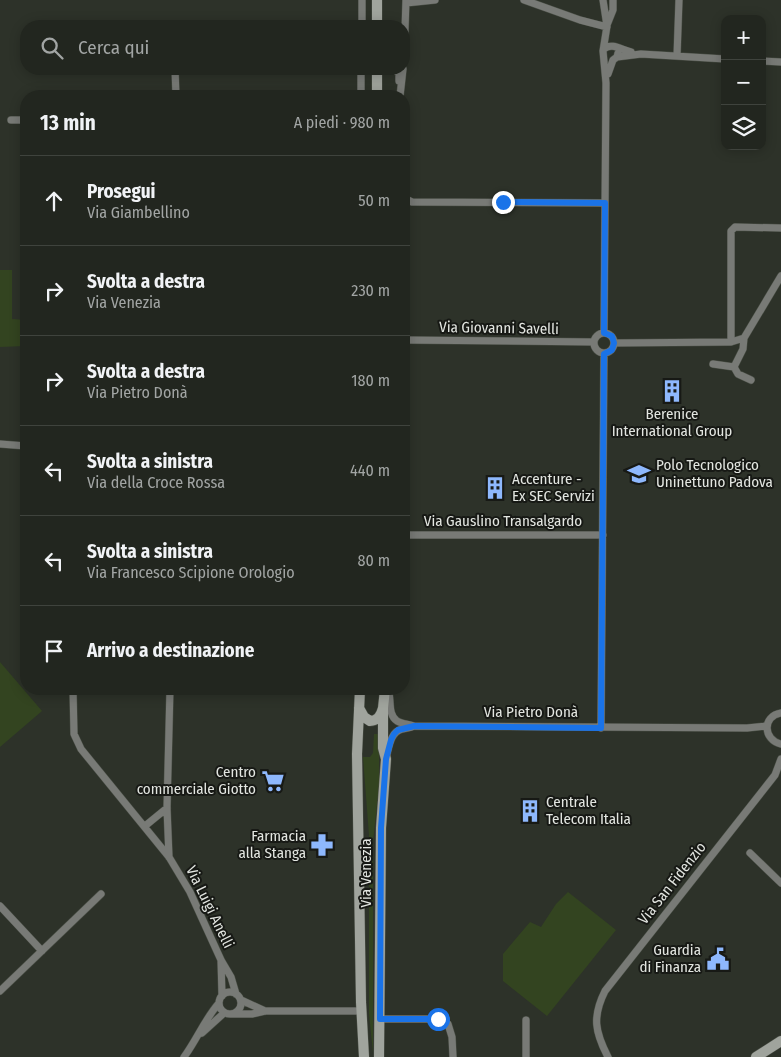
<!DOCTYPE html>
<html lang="it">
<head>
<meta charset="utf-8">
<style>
	body { margin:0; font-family:"Fira Sans Condensed",sans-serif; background:#2a2e28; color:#f1f3f6 }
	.controls { position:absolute; right:15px; top:15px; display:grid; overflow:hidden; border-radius:10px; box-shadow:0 2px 12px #0003 }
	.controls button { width:45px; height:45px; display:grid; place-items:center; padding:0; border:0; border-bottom:1px solid #3f433d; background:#22261f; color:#f1f3f6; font:25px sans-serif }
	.stop { position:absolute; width:15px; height:15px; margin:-11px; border:4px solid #1a73e8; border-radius:50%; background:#fff }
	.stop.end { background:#1a73e8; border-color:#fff; box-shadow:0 1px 5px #0008 }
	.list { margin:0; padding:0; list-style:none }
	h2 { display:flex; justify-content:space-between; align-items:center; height:65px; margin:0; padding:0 20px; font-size:21px }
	h2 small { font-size:16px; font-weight:400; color:#a2a5a4 }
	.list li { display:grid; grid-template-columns:32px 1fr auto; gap:15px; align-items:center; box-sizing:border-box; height:90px; padding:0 20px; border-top:1px solid #3f433d }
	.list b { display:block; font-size:19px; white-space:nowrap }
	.list p { margin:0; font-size:16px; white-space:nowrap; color:#a2a5a4 }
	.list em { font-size:16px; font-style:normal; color:#a2a5a4 }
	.icon { flex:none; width:28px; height:28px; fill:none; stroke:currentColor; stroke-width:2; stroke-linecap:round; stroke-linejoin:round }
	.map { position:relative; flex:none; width:781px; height:1057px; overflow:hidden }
	.search { position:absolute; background:#22261f; box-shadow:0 2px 12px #0003; left:20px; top:20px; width:390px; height:55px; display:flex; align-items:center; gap:12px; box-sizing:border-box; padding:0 18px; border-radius:20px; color:#a2a5a4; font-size:19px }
	.panel { position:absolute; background:#22261f; box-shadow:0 2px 12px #0003; left:20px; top:90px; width:390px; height:605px; border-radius:20px }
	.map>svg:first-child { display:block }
	.green { fill:#334420 }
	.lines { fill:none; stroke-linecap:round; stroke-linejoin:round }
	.minor-casing { stroke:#4a4f46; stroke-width:8 }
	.secondary-casing { stroke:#4a4f46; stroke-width:11 }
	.minor { stroke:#787a76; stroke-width:7 }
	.secondary { stroke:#a0a49d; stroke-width:10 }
	.route { stroke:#1a73e8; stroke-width:6 }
	.labels { text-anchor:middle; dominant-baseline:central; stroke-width:4; stroke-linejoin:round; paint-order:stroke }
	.street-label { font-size:15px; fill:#e3e6e1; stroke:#171915 }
	.poi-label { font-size:15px; fill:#e3e6e1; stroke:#171915; text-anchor:start }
</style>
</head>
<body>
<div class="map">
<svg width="781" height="1057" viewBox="0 0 781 1057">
	<rect width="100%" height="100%" fill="#2d3229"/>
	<!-- green -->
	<path class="green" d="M0 270H12V319L26 320V346L0 347Z
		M0 662 42 711 0 747Z
		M374 734H379V786L373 842V1053L369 1014V835L363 757H370L373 753Z
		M568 892 616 930 547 1016 503 981V954L530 922 541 927 556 904Z"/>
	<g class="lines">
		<defs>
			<path id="minor" d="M524 0 580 20 607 27
				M603 0 607 26 603 51 606 83 604 333
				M406 3 435 0
				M607 25 613 10V0
				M362 26V0
				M604 49C611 42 622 50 631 52
				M677 56 679 0
				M617 57 641 54 725 59
				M404 59 406 0
				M762 61 781 62
				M175 69 176 96
				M394 69 399 74V81
				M608 74 613 60 617 57 618 53
				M361 96V69
				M400 96 403 69
				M11 120H26
				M404 198 412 202 605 203
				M781 228 735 227 731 231V342L744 338 781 276
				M594 343a10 10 0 1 1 20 0a10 10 0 1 1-20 0Z
				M744 338 743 349 734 367 738 374 751 380
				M404 340 594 342
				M614 343 731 342
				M713 364 734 367
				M0 444 26 446
				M404 535H603
				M73 689 74 734 81 749 169 857 190 892 221 960 231 977 236 994
				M388 689C392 699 387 714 397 721 402 724 408 724 414 726
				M781 713C762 716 763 740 781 744
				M601 728 604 354
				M386 758C389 748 390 732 402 729 406 728 410 728 414 726L747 728 766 726
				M145 826 167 808
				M750 853 781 883
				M169 857 167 808 170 689
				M0 906 42 951
				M221 960 222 996
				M0 991 101 894
				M219 1003a11 11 0 1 1 22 0a11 11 0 1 1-22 0Z
				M241 1000 265 1011
				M233 1014H252L265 1011H361
				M380 1019H438L448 1024 452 1037 453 1057
				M526 1020V1057
				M202 1033 224 1013
				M184 1057C197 1039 205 1019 219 1003
				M608 1057C595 1032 592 1017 605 991L775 775 781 759"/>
			<path id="secondary" d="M377 26V0
				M377 96V69
				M360 689 357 754 361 1002 364 1057
				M359 708 364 717 370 721C378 721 381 715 383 708
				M379 1057 381 828 386 759 383 748V708L385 689
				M756 1057 781 1041"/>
		</defs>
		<!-- minor casing -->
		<use href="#minor" class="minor-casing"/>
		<!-- secondary casing -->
		<use href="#secondary" class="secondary-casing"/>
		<!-- minor -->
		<use href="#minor" class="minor"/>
		<!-- secondary -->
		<use href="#secondary" class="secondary"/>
	</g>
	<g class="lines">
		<!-- route -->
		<path class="route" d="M438 1019H380L381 828 386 759 391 740 394 734 398 730 414 726 601 728 604 354 612 350 614 343 612 336 604 333 605 203 503 202"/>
	</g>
	<!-- icons -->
	<defs>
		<symbol id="building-bare" viewBox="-9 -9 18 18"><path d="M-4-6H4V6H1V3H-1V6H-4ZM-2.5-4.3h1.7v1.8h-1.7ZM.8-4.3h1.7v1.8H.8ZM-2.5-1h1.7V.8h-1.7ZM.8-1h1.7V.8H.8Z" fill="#8eb8fd" stroke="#171915" stroke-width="2.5" paint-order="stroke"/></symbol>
		<symbol id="university-bare" viewBox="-9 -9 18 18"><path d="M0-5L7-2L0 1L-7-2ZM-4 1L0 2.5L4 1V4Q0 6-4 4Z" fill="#8eb8fd" stroke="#171915" stroke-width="2.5" paint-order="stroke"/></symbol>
		<symbol id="supermarket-bare" viewBox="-9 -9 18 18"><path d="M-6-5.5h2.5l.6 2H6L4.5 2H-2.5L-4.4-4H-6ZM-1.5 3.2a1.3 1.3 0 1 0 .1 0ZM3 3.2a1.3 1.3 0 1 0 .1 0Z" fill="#8eb8fd" stroke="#171915" stroke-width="2.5" paint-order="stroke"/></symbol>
		<symbol id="pharmacy-bare" viewBox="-9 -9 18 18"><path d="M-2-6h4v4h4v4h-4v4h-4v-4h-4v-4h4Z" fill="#8eb8fd" stroke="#171915" stroke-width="2.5" paint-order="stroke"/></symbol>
		<symbol id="civic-bare" viewBox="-9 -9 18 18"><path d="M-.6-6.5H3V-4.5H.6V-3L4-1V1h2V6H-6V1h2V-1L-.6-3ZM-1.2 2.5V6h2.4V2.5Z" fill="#8eb8fd" stroke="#171915" stroke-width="2.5" paint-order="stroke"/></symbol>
	</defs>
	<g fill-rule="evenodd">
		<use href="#building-bare" x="656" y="375" width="32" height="32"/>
		<use href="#university-bare" x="623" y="458" width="32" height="32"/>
		<use href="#building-bare" x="479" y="472" width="32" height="32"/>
		<use href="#supermarket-bare" x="257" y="765" width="32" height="32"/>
		<use href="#building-bare" x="514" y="795" width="32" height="32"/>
		<use href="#pharmacy-bare" x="306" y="829" width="32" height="32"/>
		<use href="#civic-bare" x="702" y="943" width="32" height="32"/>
	</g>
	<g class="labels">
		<!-- street labels -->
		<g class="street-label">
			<text transform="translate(499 328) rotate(1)">Via Giovanni Savelli</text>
			<text x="503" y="521">Via Gauslino Transalgardo</text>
			<text x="531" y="712">Via Pietro Donà</text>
			<text transform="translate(366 873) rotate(-90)">Via Venezia</text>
			<text transform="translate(672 883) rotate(-52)">Via San Fidenzio</text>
			<text transform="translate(210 907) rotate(64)">Via Luigi Anelli</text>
		</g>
		<!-- poi labels -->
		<g class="poi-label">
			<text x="672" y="414" text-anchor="middle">Berenice<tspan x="672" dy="17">International Group</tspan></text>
			<text x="656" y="465">Polo Tecnologico<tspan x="656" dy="17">Uninettuno Padova</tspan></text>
			<text x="512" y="479">Accenture -<tspan x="512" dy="17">Ex SEC Servizi</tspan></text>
			<text x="256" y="772" text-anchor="end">Centro<tspan x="256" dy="17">commerciale Giotto</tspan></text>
			<text x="546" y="802">Centrale<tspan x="546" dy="17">Telecom Italia</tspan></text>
			<text x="306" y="836" text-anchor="end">Farmacia<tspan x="306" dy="17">alla Stanga</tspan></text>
			<text x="701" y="950" text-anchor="end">Guardia<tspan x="701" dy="17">di Finanza</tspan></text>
		</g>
	</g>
</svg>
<div class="controls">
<button>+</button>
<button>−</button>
<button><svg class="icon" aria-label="layers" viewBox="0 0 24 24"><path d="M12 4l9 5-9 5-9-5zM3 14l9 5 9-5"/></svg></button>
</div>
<div class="stop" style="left:438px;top:1019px"></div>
<div class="stop end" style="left:503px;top:202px"></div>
<div class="search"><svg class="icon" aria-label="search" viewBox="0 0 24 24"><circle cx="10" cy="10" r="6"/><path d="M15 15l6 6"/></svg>Cerca qui</div>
<section class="panel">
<h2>13 min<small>A piedi · 980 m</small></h2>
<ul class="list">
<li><svg class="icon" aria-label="ahead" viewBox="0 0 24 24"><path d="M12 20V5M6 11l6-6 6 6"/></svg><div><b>Prosegui</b><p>Via Giambellino</p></div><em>50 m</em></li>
<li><svg class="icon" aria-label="right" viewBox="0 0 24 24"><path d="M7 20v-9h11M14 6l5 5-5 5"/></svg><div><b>Svolta a destra</b><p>Via Venezia</p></div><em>230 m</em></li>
<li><svg class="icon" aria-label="right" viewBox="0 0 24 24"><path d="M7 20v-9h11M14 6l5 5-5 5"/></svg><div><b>Svolta a destra</b><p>Via Pietro Donà</p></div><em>180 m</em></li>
<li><svg class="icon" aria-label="left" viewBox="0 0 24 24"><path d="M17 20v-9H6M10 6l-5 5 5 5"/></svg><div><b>Svolta a sinistra</b><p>Via della Croce Rossa</p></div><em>440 m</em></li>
<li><svg class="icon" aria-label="left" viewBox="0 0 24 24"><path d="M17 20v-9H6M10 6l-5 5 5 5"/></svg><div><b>Svolta a sinistra</b><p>Via Francesco Scipione Orologio</p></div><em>80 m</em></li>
<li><svg class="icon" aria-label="arrive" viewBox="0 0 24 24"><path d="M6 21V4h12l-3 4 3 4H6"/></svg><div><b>Arrivo a destinazione</b></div></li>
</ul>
</section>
</div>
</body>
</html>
